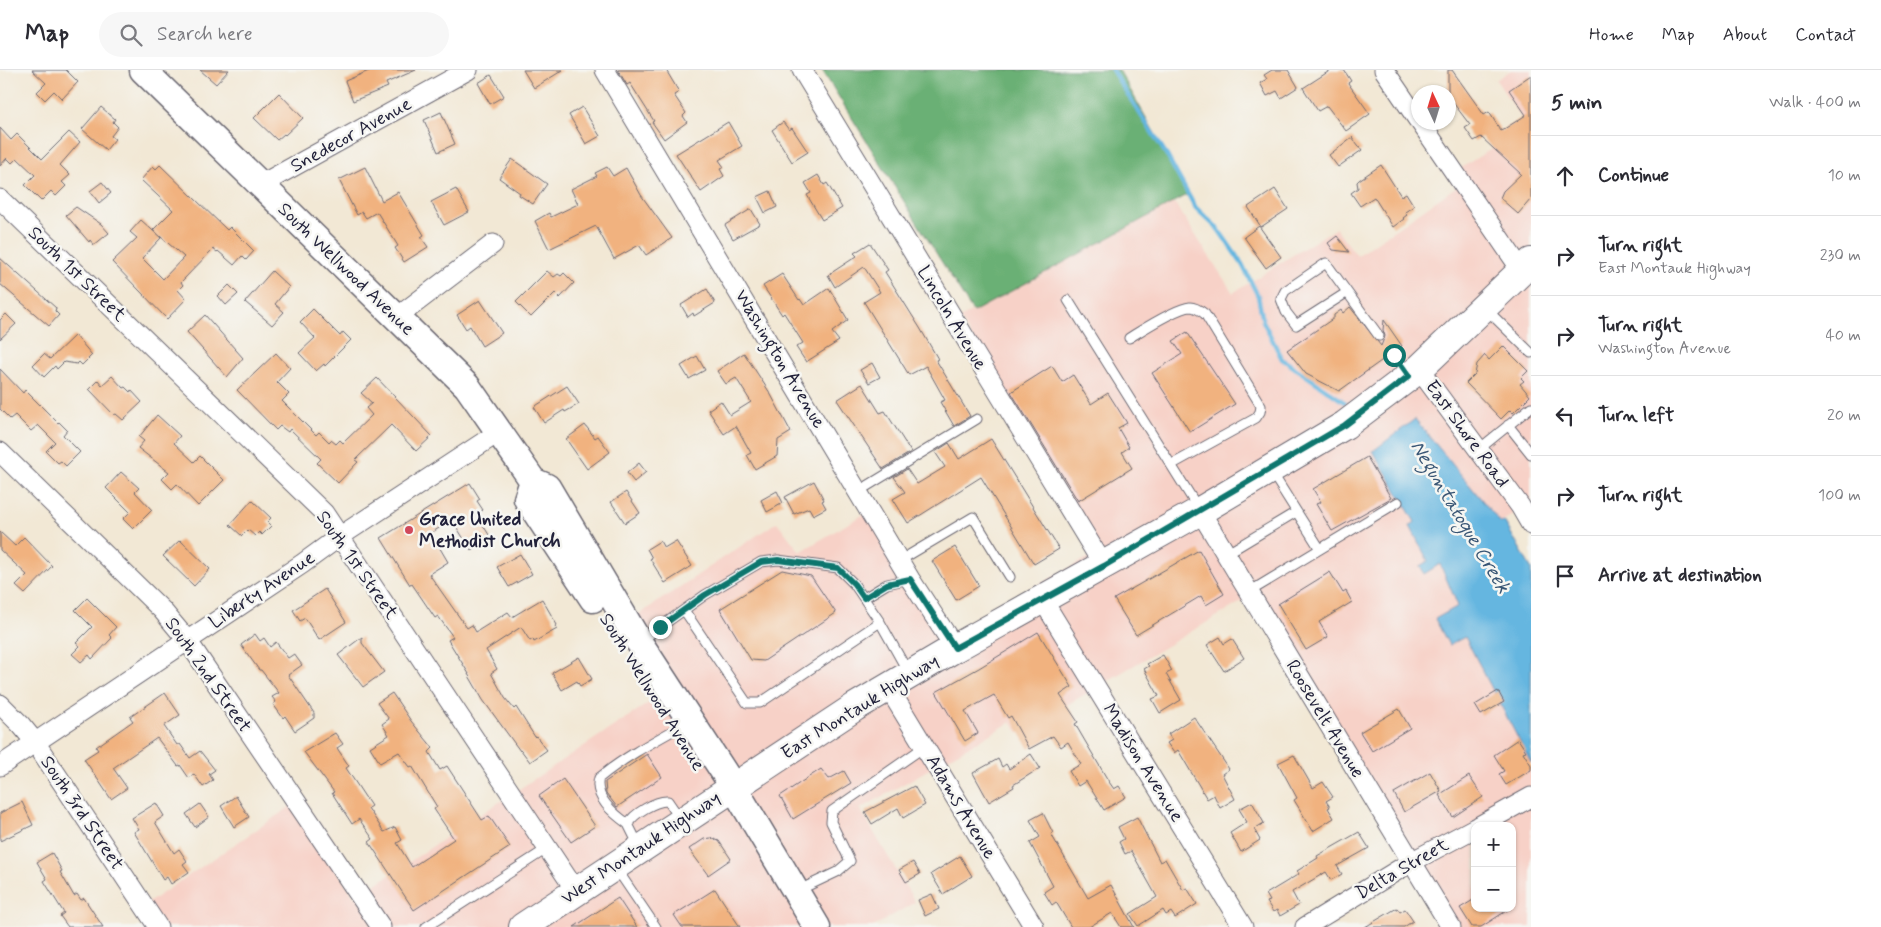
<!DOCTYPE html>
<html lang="en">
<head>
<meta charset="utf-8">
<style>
	body { margin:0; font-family:Mynerve,sans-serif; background:#f7f7f7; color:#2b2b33 }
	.controls { position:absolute; right:15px; bottom:15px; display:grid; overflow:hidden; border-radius:10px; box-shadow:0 1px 4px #0004 }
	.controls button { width:45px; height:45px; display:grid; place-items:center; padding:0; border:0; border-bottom:1px solid #e1e1e2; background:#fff; color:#2b2b33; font:25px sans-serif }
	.compass { position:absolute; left:1411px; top:15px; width:45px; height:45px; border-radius:50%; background:#fff; box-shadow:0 1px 4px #0004; rotate:356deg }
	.stop { position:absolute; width:15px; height:15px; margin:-11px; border:4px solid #0f766e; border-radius:50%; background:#fff }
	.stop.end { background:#0f766e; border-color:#fff; box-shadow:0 1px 5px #0008 }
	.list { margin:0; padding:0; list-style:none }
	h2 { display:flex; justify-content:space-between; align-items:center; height:65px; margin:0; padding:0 20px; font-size:21px }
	h2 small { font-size:16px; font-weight:400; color:#7c7c81 }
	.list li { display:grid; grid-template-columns:32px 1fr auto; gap:15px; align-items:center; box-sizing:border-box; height:80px; padding:0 20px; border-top:1px solid #e1e1e2 }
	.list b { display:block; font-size:19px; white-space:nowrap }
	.list p { margin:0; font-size:16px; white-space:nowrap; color:#7c7c81 }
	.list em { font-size:16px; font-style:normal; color:#7c7c81 }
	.icon { flex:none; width:28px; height:28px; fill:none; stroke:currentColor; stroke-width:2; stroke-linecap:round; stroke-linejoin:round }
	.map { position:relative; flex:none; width:1531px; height:857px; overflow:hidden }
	header { display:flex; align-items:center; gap:30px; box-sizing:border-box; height:70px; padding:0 25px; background:#fff; border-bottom:1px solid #e1e1e2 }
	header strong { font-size:24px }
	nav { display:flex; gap:28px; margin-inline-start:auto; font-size:18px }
	.search { width:350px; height:45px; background:#f7f7f7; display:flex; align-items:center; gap:12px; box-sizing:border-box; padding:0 18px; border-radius:28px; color:#7c7c81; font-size:19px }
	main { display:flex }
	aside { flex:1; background:#fff }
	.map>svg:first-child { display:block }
	.built { fill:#f7d1c7; fill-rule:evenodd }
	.forest { fill:#6ab075; stroke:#466958 }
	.water { fill:#65b6e0; stroke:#446c8e }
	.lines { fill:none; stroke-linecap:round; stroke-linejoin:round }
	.stream { stroke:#65b6e0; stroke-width:4.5 }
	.building { fill:#f1b27f }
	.lane-casing { stroke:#6b6771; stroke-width:11 }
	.street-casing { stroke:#6b6771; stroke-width:21 }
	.secondary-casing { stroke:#6b6771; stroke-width:29 }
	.primary-casing { stroke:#6b6771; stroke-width:30 }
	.lane { stroke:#fff; stroke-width:9 }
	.street { stroke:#fff; stroke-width:19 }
	.secondary { stroke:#fff; stroke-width:26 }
	.primary { stroke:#fff; stroke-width:28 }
	.route { stroke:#0f766e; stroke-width:6 }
	.poi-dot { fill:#d1495b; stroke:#f6f6f2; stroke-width:2 }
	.labels { text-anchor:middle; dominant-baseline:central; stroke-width:5; stroke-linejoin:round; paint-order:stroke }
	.street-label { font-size:19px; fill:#22223b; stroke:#f6f6f2 }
	.poi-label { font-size:19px; font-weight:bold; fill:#22223b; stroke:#f6f6f2; text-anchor:start }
	.water-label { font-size:20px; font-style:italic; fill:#395675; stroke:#f6f6f2 }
</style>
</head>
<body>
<header>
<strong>Map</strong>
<div class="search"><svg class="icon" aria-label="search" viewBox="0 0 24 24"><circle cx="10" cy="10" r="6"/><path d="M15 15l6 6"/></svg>Search here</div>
<nav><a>Home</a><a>Map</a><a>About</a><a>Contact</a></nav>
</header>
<main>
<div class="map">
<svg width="1531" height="857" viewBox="0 0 1531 857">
	<rect width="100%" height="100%" fill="#f6f6f2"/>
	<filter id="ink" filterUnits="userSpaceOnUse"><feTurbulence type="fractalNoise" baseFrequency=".02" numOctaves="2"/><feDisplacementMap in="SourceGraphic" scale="10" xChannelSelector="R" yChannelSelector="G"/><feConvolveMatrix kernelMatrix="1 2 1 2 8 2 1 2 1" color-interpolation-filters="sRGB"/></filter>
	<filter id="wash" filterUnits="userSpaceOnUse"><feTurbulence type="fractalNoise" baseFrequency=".0096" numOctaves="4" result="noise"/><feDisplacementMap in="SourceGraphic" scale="20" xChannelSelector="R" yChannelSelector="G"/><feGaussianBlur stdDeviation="1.12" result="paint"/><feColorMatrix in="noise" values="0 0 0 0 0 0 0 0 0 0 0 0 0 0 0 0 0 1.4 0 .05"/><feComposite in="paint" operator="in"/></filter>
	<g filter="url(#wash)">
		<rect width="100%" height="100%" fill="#f2e8d5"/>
		<!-- built -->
		<path class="built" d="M1511 0H1531V429L1501 453 1415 349 1373 381 1415 452 1410 456 1428 491 1421 496 1424 503 1440 494 1458 537 1435 550 1449 575 1465 566 1531 693V857H1459L1255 524 1019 663 1011 652 860 739 915 832 873 857H165L148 833 293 735 355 828 673 617 632 549 777 452 800 482 866 443 943 568 1100 481 960 248 1174 132 1233 223 1336 158 1357 186 1466 110 1458 100 1527 56 1496 10ZM1475 756H1512V838H1475Z"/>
		<!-- forest -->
		<path class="forest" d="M822 0H1119L1189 124 973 242Z"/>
		<!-- water -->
		<path class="water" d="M1415 349 1501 453 1504 451 1531 498V693L1465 567 1449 575 1435 549 1458 536 1440 494 1424 504 1420 496 1428 491 1410 456 1415 452 1373 381Z"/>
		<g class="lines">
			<!-- stream -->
			<path class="stream" d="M1112 0 1166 84 1195 137 1218 159 1242 194 1258 226 1263 251 1282 289 1344 332"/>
		</g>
		<g id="blocks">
			<!-- building -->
			<path class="building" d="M32 0H66L78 12 62 29 54 21 45 30 37 22 46 13Z
				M200 0H229L216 14Z
				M371 0H416L386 13 388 17 353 31 345 11Z
				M523 0H563L534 18Z
				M618 0H666L679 22 674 25 686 43 683 46 687 52 664 69 652 52 654 51 630 13 627 15Z
				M1272 0H1288L1298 17 1281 28 1277 21 1267 26 1260 13 1267 9 1264 5Z
				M1331 0H1344L1351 11 1348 13 1370 44 1346 61 1327 36 1318 41 1303 18Z
				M1448 0H1452L1484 45 1489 42 1501 61 1526 45 1509 20 1531 5V129L1518 144 1500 128 1503 121 1521 104 1481 67 1474 71 1465 58 1470 55 1448 26Z
				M491 5 504 26 490 34 478 13Z
				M279 23 303 48 285 65 284 64 277 70 254 48Z
				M101 37 115 49 113 52 118 57 111 66 115 69 106 80 82 59Z
				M582 37 600 66 586 74 569 45Z
				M441 42 455 74 438 82 424 50Z
				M728 52 742 76 719 90 724 97 720 99 724 106 701 122 676 84Z
				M783 52 789 60 792 58 808 82 792 92 772 60Z
				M0 58 11 70 17 64 42 89 69 62 80 72 60 95 70 105 62 112 66 116 56 126 51 121 41 131 25 115 35 105 17 88 12 93 7 88 0 96Z
				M1352 67 1362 80 1338 97 1329 85Z
				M512 89 547 114 533 134 519 125 520 123 499 108Z
				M160 95 227 160 230 157 254 181 246 190 242 186 234 195 218 181 217 182 213 179 181 212 183 215 178 220 186 229 167 249 112 192 137 168 130 162 141 150 161 168 142 188 163 209 184 187 153 160 173 140 141 110 153 96 156 99Z
				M1381 95 1401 126 1406 123 1414 136 1405 142 1407 145 1403 148 1404 149 1393 157 1374 127 1360 136 1351 123 1358 118 1357 112 1359 110Z
				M365 97 382 131 398 122 424 165 421 167 428 177 404 192 395 178 398 176 377 142 366 148 362 142 357 145 339 110Z
				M607 97 613 106 626 98 641 125 672 168 646 185 639 175 614 189 596 156 549 179 535 151 549 143 551 147 578 134 571 119 597 106 595 103Z
				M818 105 824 115 827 113 842 138 822 150 807 125 811 123 805 113Z
				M102 112 111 123 99 133 90 121Z
				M456 119 469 142 444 155 431 132Z
				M1275 119 1288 139 1261 157 1248 137Z
				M770 121 777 137 765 143 757 127Z
				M76 137 101 154 109 163 94 175 90 170 89 172 66 145Z
				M751 139 760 154 733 169 725 155Z
				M1259 156 1281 187 1266 198 1244 167Z
				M1337 166 1349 182 1333 180 1328 173Z
				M870 173 888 200 885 202 920 258 938 289 936 290 970 346 954 356 940 332 945 330 926 296 909 305 864 232 880 222 864 197 835 217 828 205 857 186 854 183Z
				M0 188 56 238 55 241 59 245 49 256 0 214Z
				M272 201 289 217 275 234 284 242 272 255 245 232Z
				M547 201 554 207 558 204 561 206 564 203 574 213 560 228 555 223 531 247 516 232Z
				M782 204 799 230 800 229 804 235 829 218 848 250 832 262 839 271 806 292 796 277 803 273 784 243 782 245 763 216Z
				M229 215 238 224 226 235 218 226Z
				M707 219 715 233 694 246 693 243 688 247 681 235Z
				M480 230 502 263 482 276 470 256 466 259 457 245Z
				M1350 237 1381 276 1385 266 1383 260 1384 250 1402 276 1397 280H1391L1388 286 1339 321 1306 304 1287 280 1334 248V245L1341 240 1343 243Z
				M313 239 340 266 343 262 351 270 325 296 324 294 316 301 299 283 315 268 300 252Z
				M6 244 16 254 0 269V250Z
				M205 245 243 288 227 307 187 262Z
				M1187 262 1235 334 1190 362 1152 303 1182 284 1173 271Z
				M75 265 92 285 82 295 79 292 77 294 64 292 57 299 55 296 44 307 33 295 44 284 50 289Z
				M1503 276 1528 301 1521 308 1524 311 1520 314 1530 326 1513 343 1510 340 1501 349 1466 313 1475 304 1477 294 1485 285 1489 290Z
				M276 283 290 298 277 312 289 324 282 331 316 365 319 362 329 372 331 370 336 374 340 370 343 373 372 345 366 338 372 333 361 323 377 308 432 366 416 381 391 355 355 390 358 392 338 413 317 393 321 389 290 359 288 362 280 356 276 360 237 320Z
				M744 283 770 323 791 362 778 370 777 386 755 399 747 385 751 383 736 356 724 364 708 340 721 331 730 345 751 332 736 308 726 314 717 301Z
				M697 286 705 300 689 309 681 296Z
				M872 293 880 307 869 313 860 300Z
				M1052 296 1062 312 1073 305 1091 334 1108 323 1127 353 1118 358 1129 377 1122 382 1132 398 1078 431 1011 322Z
				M0 299 23 323 25 320 58 353 59 352 67 360 63 365 80 382 66 396 61 391 58 393 46 381 55 372 38 355 31 361 15 345 10 349 0 339Z
				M112 306 123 318 125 317 130 322 131 320 142 332 123 350 116 344 114 345 89 319 98 310 102 315Z
				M862 314 880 343 885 341 911 382 883 399 837 330Z
				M567 316 579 334 565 342 564 340 544 353 534 337Z
				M157 345 180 366 174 373 194 392 200 386 224 410 198 436 177 414 172 419 162 409 169 402 138 378 144 371 139 367Z
				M585 355 595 368 598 366 610 382 587 399 566 369Z
				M991 369 1059 479 1034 494 981 407 908 453 893 429 905 422 894 407 907 399 917 414 945 397 935 382 949 373 959 389Z
				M1367 387 1391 428 1332 461 1316 434 1321 432 1313 419Z
				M639 393 646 402 634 412 627 403Z
				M121 402 139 418 135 422 152 440 133 459 123 449 130 442 106 418Z
				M814 411 824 430 822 431 826 438 813 445 809 438 794 444 785 427Z
				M470 413 480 429 477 431 483 440 476 444 491 468 471 480 452 450 431 463 448 492 429 504 467 558 472 555 476 562 508 542 512 547 542 529 557 555 555 556 557 559 534 572 533 569 530 571 521 557 486 580 497 599 491 603 505 628 514 639 516 637 535 667 536 666 547 680 530 692 521 680 520 681 483 630 468 604H469L448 570 453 567 438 546 435 548 412 514 410 515 381 468Z
				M777 421 783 433 767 442 761 430Z
				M626 422 640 443 625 453 611 432Z
				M252 430 271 448 267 452 271 456 262 465 259 462 255 466 248 460 242 466 230 455Z
				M0 462 15 476 24 467 52 496 25 524 16 516 27 505 0 480Z
				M180 470 210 499 194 516 163 486Z
				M660 471 664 478 676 471 692 496 665 513 650 489 652 488 647 479Z
				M955 477 979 516 956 530 932 491Z
				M1199 480 1224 524 1206 535 1201 526 1136 565 1114 529Z
				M520 484 532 504 509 517 497 497Z
				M782 500 811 506 836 543 764 591 751 590 720 539Z
				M1330 502 1343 523 1346 521 1352 532 1319 552 1328 567 1306 580 1278 534Z
				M325 519 346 552 319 570 305 548 300 551 293 540Z
				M87 528 116 557 109 565 112 568 92 589 89 585 81 592 72 584 80 576 76 573 92 557 75 540Z
				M1038 562 1072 617 1060 625 1078 652 1075 654 1109 712 1114 719 1119 716 1126 727 1104 740 1086 711 1078 716 1069 701 1081 694 1068 672 1061 677 1053 666 1029 679 1011 646 1008 648 994 625 965 641 978 663 965 671 936 622 979 598Z
				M255 564 260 571 264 568 270 577 276 572 288 588 294 584 302 595 288 605 314 643V648L295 661 285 646 283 648 273 634 276 632 272 627 279 623 261 600H259L241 575Z
				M362 567V573L384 602 363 617 338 585Z
				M1220 567 1224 574 1232 569 1244 588 1224 601 1207 575Z
				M1163 585 1172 601 1166 604 1181 630 1160 643 1152 629 1159 626 1144 599 1149 596 1147 594Z
				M579 587 592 609 580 616 577 611 562 620 552 603Z
				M1498 621 1504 632 1481 645 1475 635Z
				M165 623 180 645 164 656 177 675 180 674 190 688 200 681 215 700 209 704 213 710 203 717 194 704 189 708 180 695 178 696 157 668 113 698 127 718 111 729 84 689 98 680 96 677 133 651 130 647Z
				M392 623 411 651 433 678 429 682 440 700 447 696 482 750 489 746 510 777 414 840 369 772 373 769 359 749 352 754 332 723 334 722 304 682 335 663 343 674 337 678 349 696 346 698 371 736 368 738 384 762 395 757 402 770 397 773 412 797 454 769 434 739 437 737 412 696 410 697 399 682 380 693 370 677 389 665 382 654 389 649 377 633Z
				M1399 639 1410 658 1372 681 1360 662Z
				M1194 647 1229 699 1222 704 1235 729 1220 738 1214 725 1207 729 1178 680 1174 683 1167 673 1172 670 1168 664Z
				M1518 669 1526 681 1523 682 1531 695V700L1506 715 1499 704 1504 701 1494 685Z
				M647 684 662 707 617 737 606 723 605 712Z
				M1031 684 1040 698 1013 715 1014 717 989 732 973 703 998 689 1002 697 1006 694 1009 699Z
				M1294 685 1313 718 1323 712 1333 727 1326 731 1330 737 1328 738 1334 748 1313 761 1294 730 1297 728 1278 693Z
				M821 699 829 709 844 701 851 713 793 749 780 726Z
				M1430 702 1441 721 1404 742 1394 723Z
				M1469 706 1483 727 1453 747 1439 725Z
				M563 709 595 756 571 772 539 726Z
				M914 716 925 735 903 748 898 738 872 754 865 742Z
				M236 726 249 747 234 757 221 736Z
				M22 732 33 755 0 771V743Z
				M1252 732 1264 753 1254 759 1260 770 1241 782 1230 763 1247 752 1239 739Z
				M156 733 164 746 155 752 174 783 179 779 187 791 183 794 189 802 171 814 167 807 163 810 134 762 139 759 132 748Z
				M200 734 209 747 195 757 186 744Z
				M1043 743 1053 763 1051 764 1088 828 1111 815 1134 857H1121L1112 843 1089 857H1071L1056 832 1052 835 1044 822 1053 816 1030 773 1040 767 1030 750Z
				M1137 747 1160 792 1165 789 1183 820 1187 818 1197 834 1175 848 1171 842 1166 845 1163 840 1138 856 1130 844 1157 827 1131 781 1125 784 1119 772 1124 769 1118 757Z
				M1359 762 1369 778 1337 796 1342 804 1331 810 1326 802 1292 822 1299 835 1280 846 1277 840 1273 842 1267 832 1270 831 1266 824 1299 804 1297 801 1318 788 1317 786Z
				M711 768 719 771 731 789 708 805 689 779 704 769Z
				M52 783 62 801 60 802 74 826 77 824 81 830 84 828 103 857H68L60 846 64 843 44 811 47 809 37 792Z
				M960 786 972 806 943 824 931 804Z
				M913 792 920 804 906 812 899 800Z
				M715 819 740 857H682L674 845Z
				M932 824 939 839 925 846 918 830Z
				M618 828 637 857H574Z
				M1475 829V838H1511L1481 857H1472L1460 838Z
				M1397 838 1400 842 1405 839 1413 851 1404 857H1365Z"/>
		</g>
	</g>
	<g filter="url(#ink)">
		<use href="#blocks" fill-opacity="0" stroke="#6b6771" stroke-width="1"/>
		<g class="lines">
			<defs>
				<path id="lane" d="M1346 223 1296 255 1286 242 1281 229 1285 221 1326 193 1379 266
					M1068 230 1198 438
					M1486 239 1531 283
					M1129 268C1142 260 1176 238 1190 237 1196 237 1201 241 1205 244L1261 336 1260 342 1256 348 1171 395
					M1394 285 1408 303
					M1508 355 1531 384
					M1478 380 1531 337
					M1271 401 1320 479
					M859 421 977 349
					M1226 484 1296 442
					M899 491 973 447 1010 507
					M1249 522 1398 432
					M864 528 887 514 910 509
					M684 540 747 633H760L880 552
					M615 564 629 573 639 572 705 525 761 492 778 490 838 498 854 514 880 552 908 602
					M628 754C614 744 593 727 599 708 622 689 649 674 676 659
					M639 776 628 754C633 744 656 730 668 731L681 750
					M616 798 656 857
					M799 820 837 802 850 791 831 752 832 741 924 677
					M426 857 548 778"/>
				<path id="street" d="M605 0 910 509 955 578
					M802 0 1104 496
					M1384 0 1418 50
					M1420 52 1522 201
					M260 115 468 0
					M0 129 324 443 576 821
					M396 248 493 174
					M1419 299 1520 436 1531 455
					M0 382 162 540 187 570 381 857
					M1200 441 1451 857
					M1042 529 1243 857
					M888 617 1034 857
					M0 634 21 655 35 672 158 857
					M0 696 302 494 339 467 499 362
					M1479 756 1531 727
					M1305 857 1411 792 1475 758"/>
				<path id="secondary" d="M143 0 467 316 533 411 547 417 639 572 733 716 817 857
					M533 411 527 429 593 529"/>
				<path id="primary" d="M523 857 855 637 955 578 1200 441 1345 355 1419 299 1531 192"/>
			</defs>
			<!-- lane casing -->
			<use href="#lane" class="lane-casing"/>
			<!-- street casing -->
			<use href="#street" class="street-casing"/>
			<!-- secondary casing -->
			<use href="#secondary" class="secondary-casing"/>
			<!-- primary casing -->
			<use href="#primary" class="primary-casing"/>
			<!-- lane -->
			<use href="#lane" class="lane"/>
			<!-- street -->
			<use href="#street" class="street"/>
			<!-- secondary -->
			<use href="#secondary" class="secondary"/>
			<!-- primary -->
			<use href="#primary" class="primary"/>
		</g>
	</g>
	<g class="lines" filter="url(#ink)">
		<!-- route -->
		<path class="route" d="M660 557 705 525 761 492 778 490 838 498 854 514 864 528 887 514 910 509 955 578 1104 496 1345 355 1409 306 1394 285"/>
	</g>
	<!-- markers -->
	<circle class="poi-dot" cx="409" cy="460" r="5"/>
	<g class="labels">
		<!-- street labels -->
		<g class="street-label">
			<text transform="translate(351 65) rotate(-29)">Snedecor Avenue</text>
			<text transform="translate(346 199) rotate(44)">South Wellwood Avenue</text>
			<text transform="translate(77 204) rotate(44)">South 1st Street</text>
			<text transform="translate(952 248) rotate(59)">Lincoln Avenue</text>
			<text transform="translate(780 289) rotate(59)">Washington Avenue</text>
			<text transform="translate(1467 364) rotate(54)">East Shore Road</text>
			<text transform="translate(357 495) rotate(55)">South 1st Street</text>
			<text transform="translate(262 520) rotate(-34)">Liberty Avenue</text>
			<text transform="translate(208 605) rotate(55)">South 2nd Street</text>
			<text transform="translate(652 622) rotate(58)">South Wellwood Avenue</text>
			<text transform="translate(860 637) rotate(-32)">East Montauk Highway</text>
			<text transform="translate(1325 649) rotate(59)">Roosevelt Avenue</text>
			<text transform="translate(1143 693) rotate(58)">Madison Avenue</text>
			<text transform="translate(961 737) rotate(59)">Adams Avenue</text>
			<text transform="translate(82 743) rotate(56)">South 3rd Street</text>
			<text transform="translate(641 778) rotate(-34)">West Montauk Highway</text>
			<text transform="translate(1402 799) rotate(-30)">Delta Street</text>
		</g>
		<!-- poi labels -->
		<g class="poi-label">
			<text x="419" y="449">Grace United<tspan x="419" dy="22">Methodist Church</tspan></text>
		</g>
		<!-- water labels -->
		<g class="water-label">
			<text transform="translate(1460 447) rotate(59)">Neguntatogue Creek</text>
		</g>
	</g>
</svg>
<div class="controls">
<button>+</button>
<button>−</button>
</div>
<svg class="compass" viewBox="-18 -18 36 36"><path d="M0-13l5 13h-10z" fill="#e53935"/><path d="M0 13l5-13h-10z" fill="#7c7c81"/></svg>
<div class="stop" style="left:1394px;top:285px"></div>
<div class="stop end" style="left:660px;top:557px"></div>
</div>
<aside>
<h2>5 min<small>Walk · 400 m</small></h2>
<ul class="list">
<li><svg class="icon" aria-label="ahead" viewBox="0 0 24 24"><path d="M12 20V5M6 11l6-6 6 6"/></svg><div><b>Continue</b></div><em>10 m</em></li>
<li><svg class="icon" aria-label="right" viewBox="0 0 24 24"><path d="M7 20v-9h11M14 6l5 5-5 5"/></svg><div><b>Turn right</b><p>East Montauk Highway</p></div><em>230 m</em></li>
<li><svg class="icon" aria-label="right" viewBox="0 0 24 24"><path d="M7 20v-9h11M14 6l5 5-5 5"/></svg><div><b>Turn right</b><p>Washington Avenue</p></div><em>40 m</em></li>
<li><svg class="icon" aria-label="left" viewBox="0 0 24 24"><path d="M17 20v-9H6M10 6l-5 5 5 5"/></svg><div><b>Turn left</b></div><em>20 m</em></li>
<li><svg class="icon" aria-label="right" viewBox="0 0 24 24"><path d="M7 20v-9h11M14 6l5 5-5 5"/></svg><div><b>Turn right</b></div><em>100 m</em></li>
<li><svg class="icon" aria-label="arrive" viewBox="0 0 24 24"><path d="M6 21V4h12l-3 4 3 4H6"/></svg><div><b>Arrive at destination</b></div></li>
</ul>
</aside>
</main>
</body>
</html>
